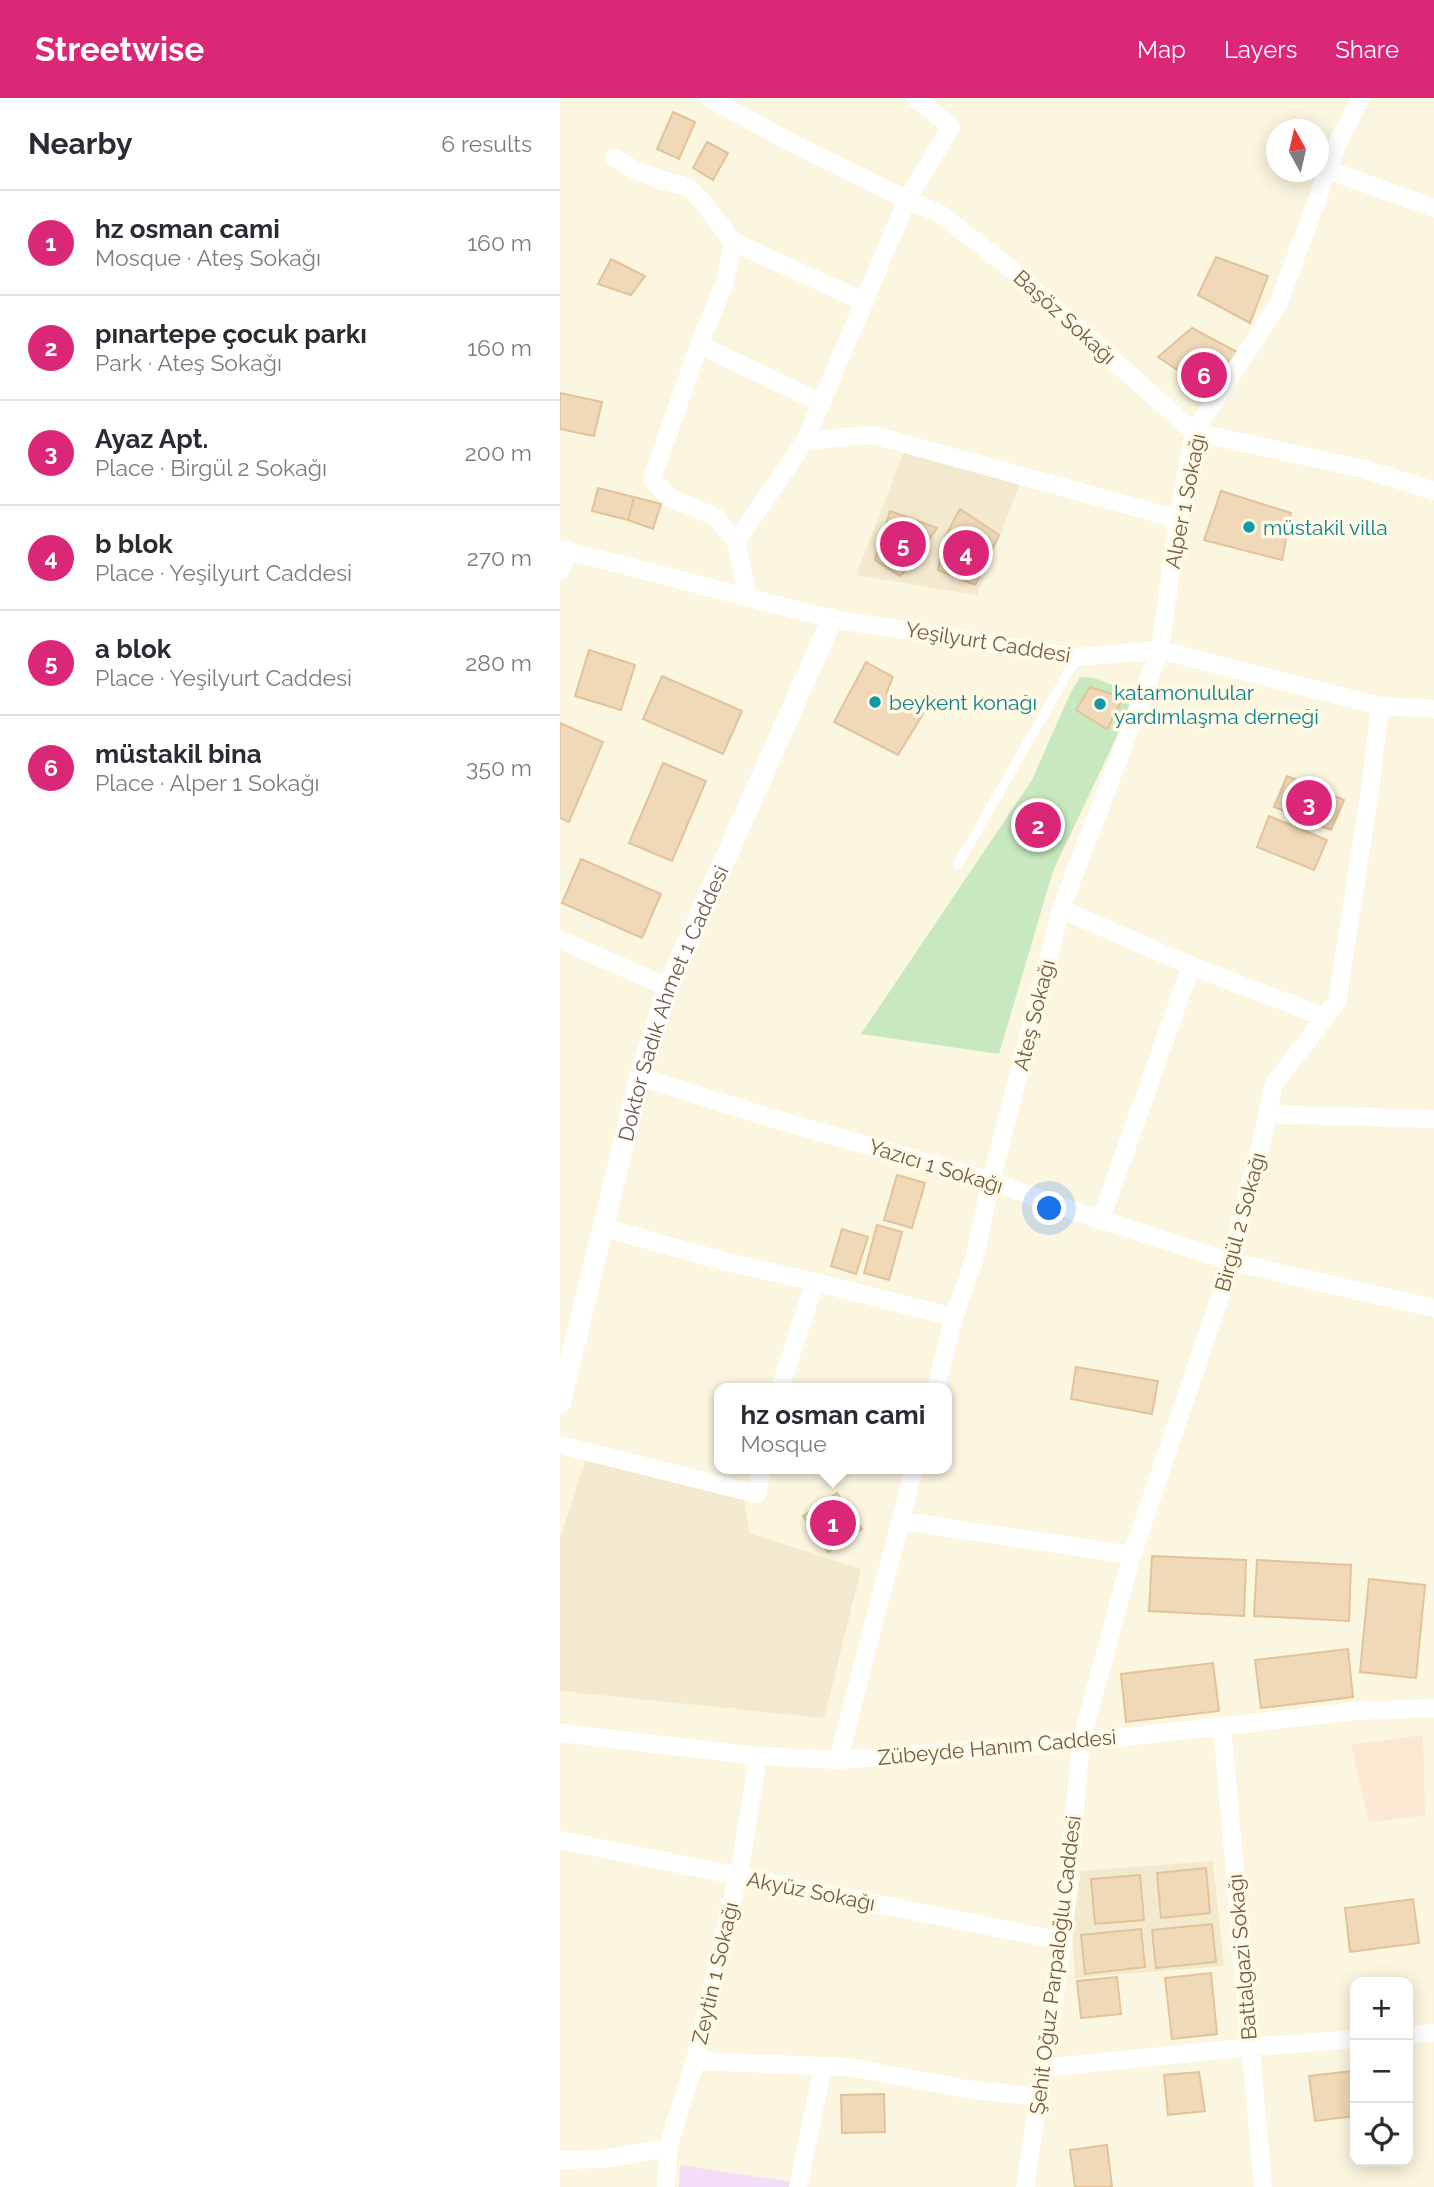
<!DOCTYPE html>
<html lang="en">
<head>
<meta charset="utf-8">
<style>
	body { margin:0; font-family:Raleway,sans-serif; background:#f7f7f7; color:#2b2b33 }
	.controls { position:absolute; right:21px; bottom:21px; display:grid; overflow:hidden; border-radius:14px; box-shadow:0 4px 18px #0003 }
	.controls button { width:63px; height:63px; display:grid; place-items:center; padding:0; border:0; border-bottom:2px solid #e1e1e2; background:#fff; color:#2b2b33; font:35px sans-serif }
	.compass { position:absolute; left:706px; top:21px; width:63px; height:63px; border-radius:50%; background:#fff; box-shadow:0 4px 18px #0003; rotate:352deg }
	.you { position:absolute; left:490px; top:1111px; width:24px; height:24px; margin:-18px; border:5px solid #fff; border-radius:50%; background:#1a73e8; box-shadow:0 0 0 10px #1a73e833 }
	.badge { display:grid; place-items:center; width:46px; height:46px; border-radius:50%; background:#db2777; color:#fff; font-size:23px; font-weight:700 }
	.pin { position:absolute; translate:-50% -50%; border:4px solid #fff; box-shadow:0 2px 7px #0006 }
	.popup { position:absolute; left:154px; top:1285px; width:238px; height:91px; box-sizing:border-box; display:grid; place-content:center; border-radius:14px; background:#fff; filter:drop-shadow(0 2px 5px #0005); font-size:23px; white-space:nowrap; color:#7c7c81 }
	.popup b { font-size:26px; color:#2b2b33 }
	.popup::after { content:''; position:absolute; left:50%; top:100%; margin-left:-14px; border:14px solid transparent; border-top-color:#fff }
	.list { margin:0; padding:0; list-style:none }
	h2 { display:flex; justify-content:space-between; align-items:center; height:91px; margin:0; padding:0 28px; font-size:30px }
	h2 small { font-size:23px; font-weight:400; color:#7c7c81 }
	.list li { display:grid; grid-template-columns:46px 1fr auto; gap:21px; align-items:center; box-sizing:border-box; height:105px; padding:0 28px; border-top:2px solid #e1e1e2 }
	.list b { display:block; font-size:26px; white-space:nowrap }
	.list p { margin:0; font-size:23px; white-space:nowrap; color:#7c7c81 }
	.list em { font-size:23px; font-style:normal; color:#7c7c81 }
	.icon { flex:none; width:38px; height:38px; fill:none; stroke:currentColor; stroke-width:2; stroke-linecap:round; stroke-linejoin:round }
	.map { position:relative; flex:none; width:874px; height:2089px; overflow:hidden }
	header { display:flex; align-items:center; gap:42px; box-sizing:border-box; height:98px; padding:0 35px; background:#db2777; color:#fff }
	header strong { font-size:33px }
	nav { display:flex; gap:38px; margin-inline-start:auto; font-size:24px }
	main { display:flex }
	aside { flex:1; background:#fff }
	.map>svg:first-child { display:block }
	.residential { fill:#f3e9ce }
	.commercial { fill:#fce7d3 }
	.education { fill:#f3ddf7 }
	.green { fill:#c8e8bf }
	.building { fill:#f0d9b8; stroke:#e2c399; stroke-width:2 }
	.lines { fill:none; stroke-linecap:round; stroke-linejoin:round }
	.service { stroke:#fff; stroke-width:9 }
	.minor { stroke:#fff; stroke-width:18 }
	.tertiary { stroke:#fff; stroke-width:21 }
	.culture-dot { fill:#0f9aa8; stroke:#fff9e5; stroke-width:2.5 }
	.labels { text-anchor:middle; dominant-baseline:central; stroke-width:7; stroke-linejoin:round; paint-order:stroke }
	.street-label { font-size:21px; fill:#715e48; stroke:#fff9e5 }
	.culture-label { font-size:21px; fill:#0d838f; stroke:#fff9e5; text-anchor:start }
</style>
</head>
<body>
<header>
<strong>Streetwise</strong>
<nav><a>Map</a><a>Layers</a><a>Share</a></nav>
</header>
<main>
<aside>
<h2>Nearby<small>6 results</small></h2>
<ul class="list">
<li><span class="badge">1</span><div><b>hz osman cami</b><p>Mosque · Ateş Sokağı</p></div><em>160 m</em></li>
<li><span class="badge">2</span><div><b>pınartepe çocuk parkı</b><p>Park · Ateş Sokağı</p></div><em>160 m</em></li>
<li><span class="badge">3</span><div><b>Ayaz Apt.</b><p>Place · Birgül 2 Sokağı</p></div><em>200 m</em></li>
<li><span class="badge">4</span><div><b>b blok</b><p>Place · Yeşilyurt Caddesi</p></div><em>270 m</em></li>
<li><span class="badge">5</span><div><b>a blok</b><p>Place · Yeşilyurt Caddesi</p></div><em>280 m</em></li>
<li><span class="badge">6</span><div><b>müstakil bina</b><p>Place · Alper 1 Sokağı</p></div><em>350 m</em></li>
</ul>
</aside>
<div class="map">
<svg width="874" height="2089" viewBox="0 0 874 2089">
	<rect width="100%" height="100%" fill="#fbf6e0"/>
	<!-- residential -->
	<path class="residential" d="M344 354 463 378 417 497 296 477Z
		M27 1357 183 1394 189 1435 301 1471 264 1620 0 1593V1441Z
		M653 1763 664 1868 515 1880 512 1831 521 1773Z"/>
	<!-- commercial -->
	<path class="commercial" d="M863 1637 865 1717 809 1724 791 1647Z"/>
	<!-- education -->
	<path class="education" d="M120 2067 233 2084 232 2089H119Z"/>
	<!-- green -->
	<path class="green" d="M520 579 534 580 577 596 493 773 439 956 301 936 472 682 510 596Z"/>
	<!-- building -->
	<path class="building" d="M113 14 135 24 119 61 97 51Z
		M147 44 168 55 153 82 133 70Z
		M656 159 708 178 690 225 638 197Z
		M51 161 85 178 71 197 38 186Z
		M632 230 677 254 653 296 598 259Z
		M0 295 42 304 34 338 0 331Z
		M38 390 74 399 68 422 32 413Z
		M661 393 731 415 722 462 644 442Z
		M74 399 101 406 93 431 68 422Z
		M400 411 439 437 415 487 378 472 385 439Z
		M330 413 377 430 349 469 340 478 315 462Z
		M29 552 75 567 61 612 15 598Z
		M306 564 333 579 326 596 365 613 338 657 274 624Z
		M102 578 182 613 163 656 83 621Z
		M530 589 563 600 547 631 516 612Z
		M0 625 43 644 9 724 0 720Z
		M103 665 146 683 112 763 69 745Z
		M727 678 784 702 771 732 714 709Z
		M709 718 767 742 754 772 697 749Z
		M21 761 101 796 82 840 2 805Z
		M337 1077 365 1085 352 1130 324 1122Z
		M317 1127 342 1134 329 1182 304 1175Z
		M282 1131 308 1139 296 1176 271 1168Z
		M516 1269 598 1283 592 1316 511 1301Z
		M277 1395 302 1431 268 1454 243 1418Z
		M592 1458 686 1462 684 1518 589 1513Z
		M697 1462 791 1467 789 1523 694 1518Z
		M809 1481 865 1487 856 1580 800 1574Z
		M788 1551 793 1599 701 1610 695 1562Z
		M653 1565 659 1613 566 1624 561 1576Z
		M646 1770 650 1815 601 1820 597 1775Z
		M580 1777 584 1822 535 1826 531 1781Z
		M853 1801 859 1845 790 1854 785 1810Z
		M652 1826 656 1864 596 1870 592 1832Z
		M581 1831 585 1869 525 1876 521 1837Z
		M651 1875 657 1936 612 1941 605 1880Z
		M557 1879 561 1916 521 1920 517 1883Z
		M792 1973 795 2018 755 2023 749 1978Z
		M639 1974 645 2013 608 2017 604 1977Z
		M324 1996 325 2034 282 2035 281 1997Z
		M547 2047 552 2089H515L510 2052Z"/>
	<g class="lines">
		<!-- service -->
		<path class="service" d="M398 766 517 559"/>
		<!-- minor -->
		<path class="minor" d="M149 0 230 44 347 102 379 115 450 170 634 334 804 371 874 393
			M54 60 75 72 102 82 128 89 143 104 173 144 305 204
			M768 72 874 110
			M173 144 165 184 139 247 92 381 110 400 156 419 176 444
			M139 247 262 305
			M245 343 313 337 618 421
			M0 451 272 521 517 559 600 552 820 608 874 611
			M0 473 8 452
			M188 498 176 444 245 343 347 102 391 29 356 0
			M501 811 631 868 765 919
			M0 842 108 889
			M80 979 208 1019 431 1083 520 1115 672 1164 874 1210
			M707 1016 874 1021
			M541 1121 631 868
			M45 1130 163 1163 255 1184 394 1219
			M220 1290 255 1184
			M376 1290 394 1219 414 1162 431 1083 501 811 600 552 618 421 634 334 718 207 779 42 801 0
			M0 1347 197 1396 202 1371
			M341 1423 572 1457
			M662 1628 703 2089
			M0 1635 198 1658 278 1662 521 1644 796 1613 874 1610
			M278 1662 354 1371
			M0 1742 503 1843
			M848 1937 874 1935
			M135 1963 288 1969 406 1991 479 1999
			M483 1970 691 1949 795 1941
			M0 2062 42 2061 108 2050
			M106 2089 108 2050 135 1963 182 1759 198 1658
			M238 2089 263 1968
			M465 2089 503 1843 521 1644 572 1457 672 1164 681 1117 696 1068 714 986 777 904 810 692 820 608"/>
		<!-- tertiary -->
		<path class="tertiary" id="s1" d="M0 1305 80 979 108 889 272 521"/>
	</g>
	<!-- markers -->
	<g class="culture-dot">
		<circle cx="689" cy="429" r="7"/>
		<circle cx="315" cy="604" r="7"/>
		<circle cx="540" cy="606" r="7"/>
	</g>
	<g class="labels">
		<!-- street labels -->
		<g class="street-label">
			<text transform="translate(505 219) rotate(42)">Başöz Sokağı</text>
			<text transform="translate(625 403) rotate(-79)">Alper 1 Sokağı</text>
			<text transform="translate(428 544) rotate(9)">Yeşilyurt Caddesi</text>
			<text stroke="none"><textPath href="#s1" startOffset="416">Doktor Sadık Ahmet 1 Caddesi</textPath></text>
			<text transform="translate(474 917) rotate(-76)">Ateş Sokağı</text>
			<text transform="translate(376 1068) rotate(17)">Yazıcı 1 Sokağı</text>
			<text transform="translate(680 1124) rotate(-75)">Birgül 2 Sokağı</text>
			<text transform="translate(437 1649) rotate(-5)">Zübeyde Hanım Caddesi</text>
			<text transform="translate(251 1793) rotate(11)">Akyüz Sokağı</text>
			<text transform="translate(682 1859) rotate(-95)">Battalgazi Sokağı</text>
			<text transform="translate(495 1867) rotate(-83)">Şehit Oğuz Parpaloğlu Caddesi</text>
			<text transform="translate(155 1875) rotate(-77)">Zeytin 1 Sokağı</text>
		</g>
		<!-- culture labels -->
		<g class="culture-label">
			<text x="703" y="429">müstakil villa</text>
			<text x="554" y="594">katamonulular<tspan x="554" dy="24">yardımlaşma derneği</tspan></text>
			<text x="329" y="604">beykent konağı</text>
		</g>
	</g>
</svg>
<div class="controls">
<button>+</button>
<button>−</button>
<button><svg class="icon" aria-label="locate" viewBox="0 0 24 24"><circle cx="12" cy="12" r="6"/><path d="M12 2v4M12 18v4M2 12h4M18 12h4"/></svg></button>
</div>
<svg class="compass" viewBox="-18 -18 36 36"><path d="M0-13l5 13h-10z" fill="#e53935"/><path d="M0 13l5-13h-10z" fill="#7c7c81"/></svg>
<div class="you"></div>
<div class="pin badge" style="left:273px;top:1425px">1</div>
<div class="popup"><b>hz osman cami</b>Mosque</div>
<div class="pin badge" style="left:478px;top:727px">2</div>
<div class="pin badge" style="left:749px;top:705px">3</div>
<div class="pin badge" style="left:406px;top:455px">4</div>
<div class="pin badge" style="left:343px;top:446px">5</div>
<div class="pin badge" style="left:644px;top:277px">6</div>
</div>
</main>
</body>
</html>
